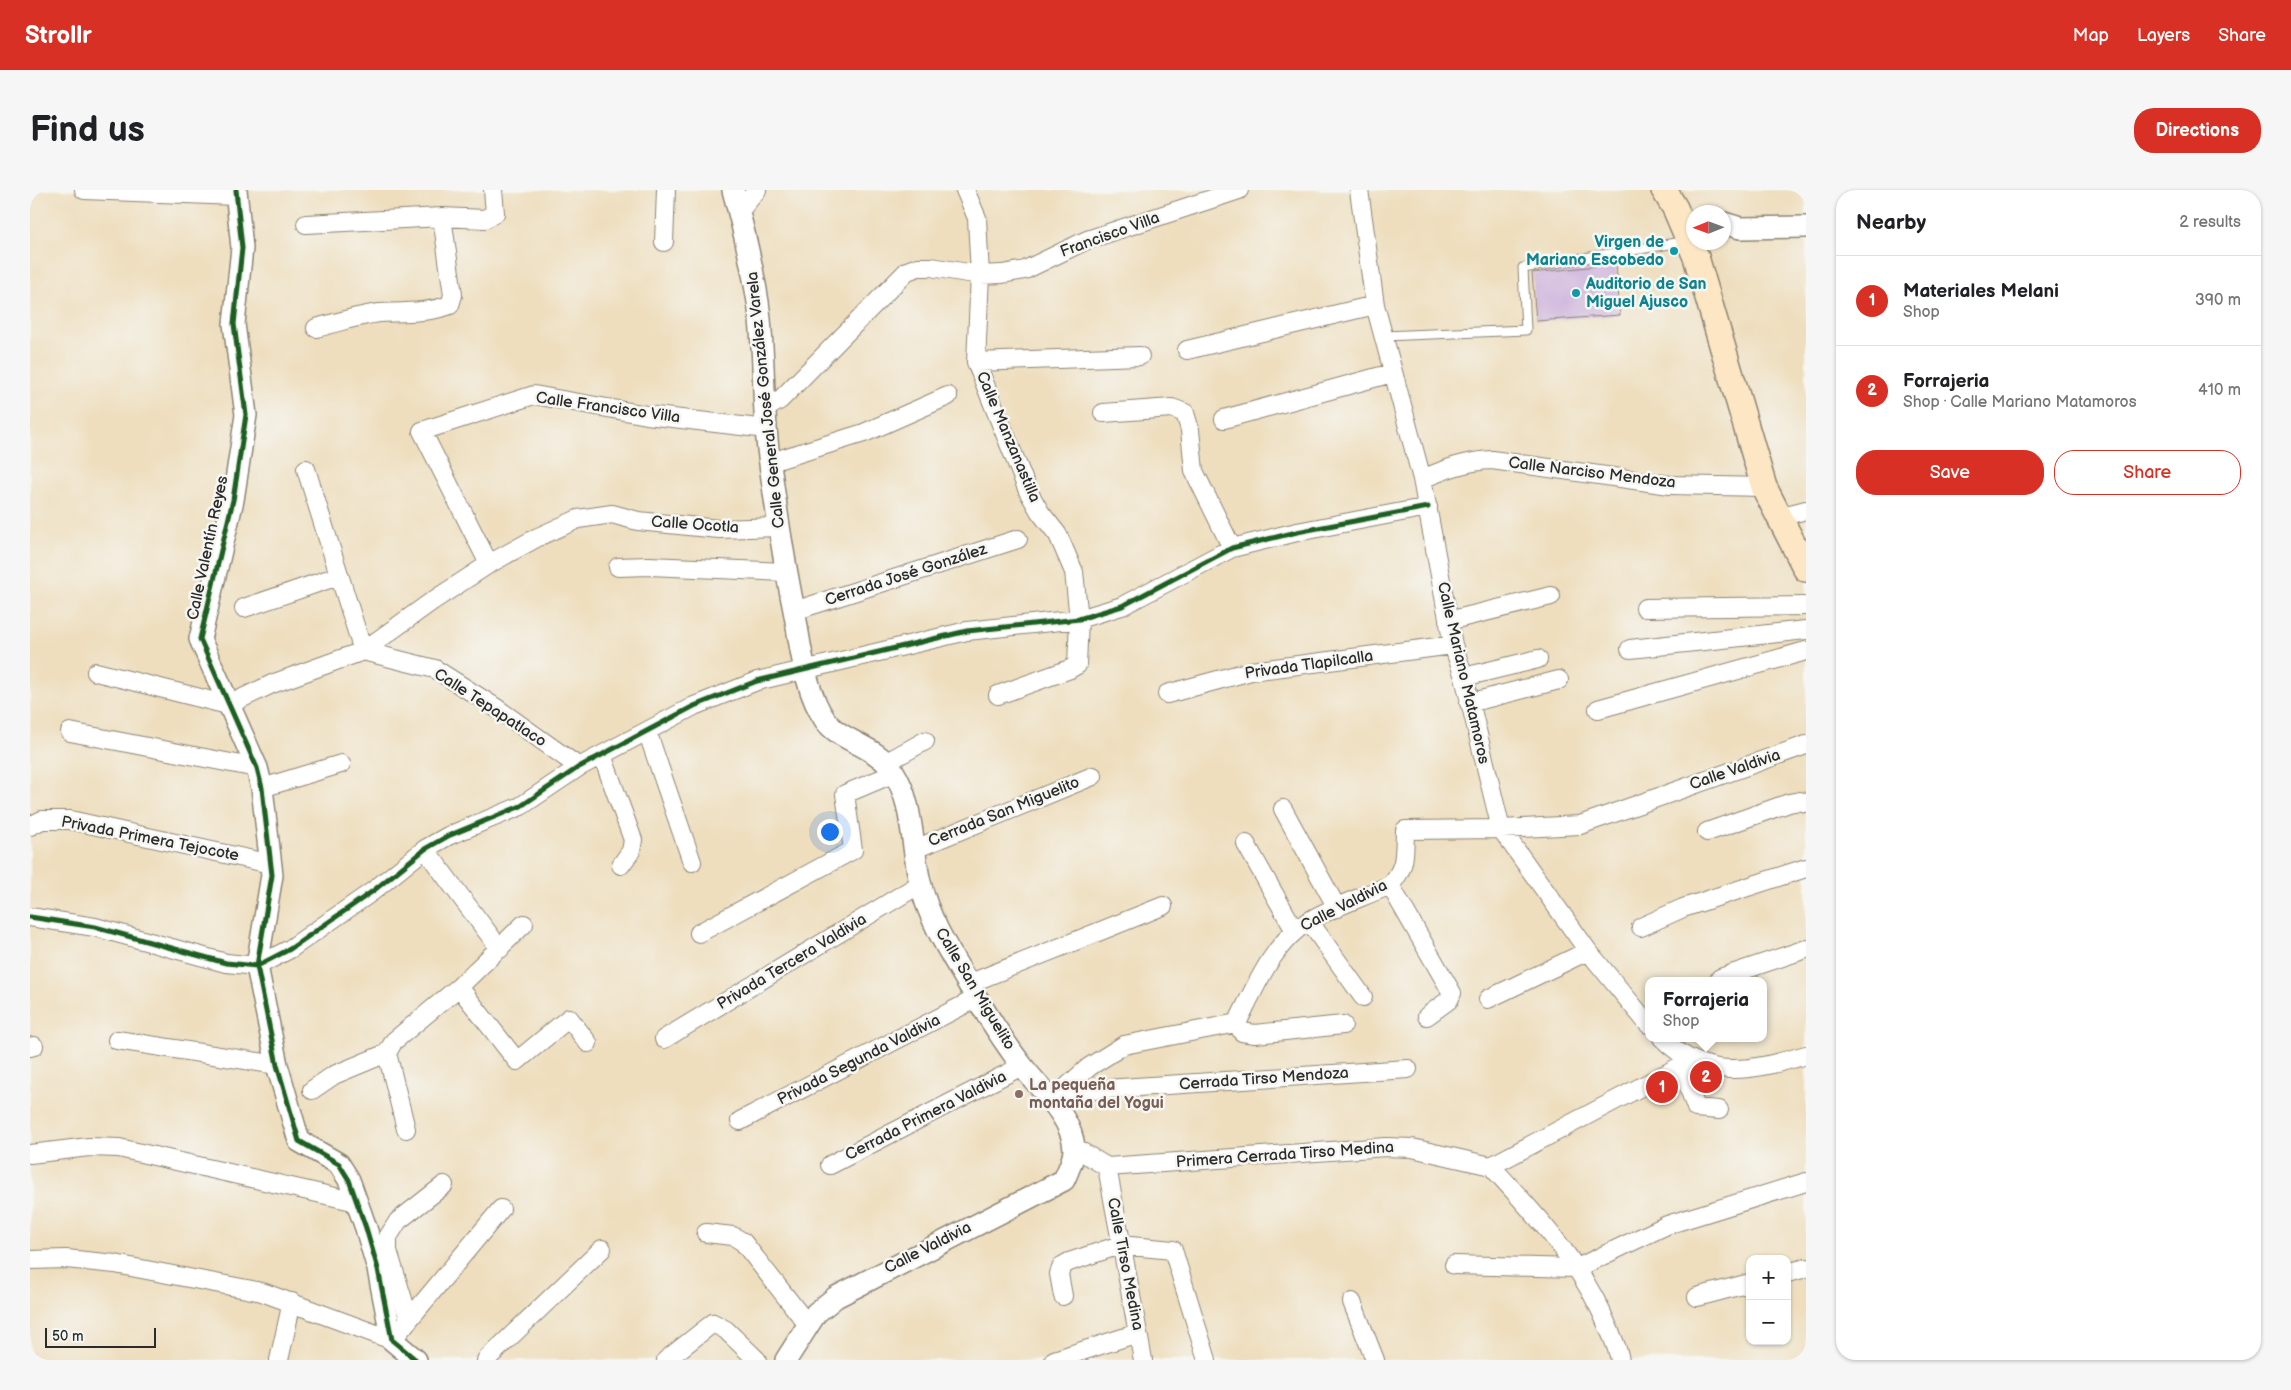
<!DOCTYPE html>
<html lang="en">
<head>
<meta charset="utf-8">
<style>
	body { margin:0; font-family:"Balsamiq Sans",sans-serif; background:#f6f6f6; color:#202124 }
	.controls { position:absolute; right:15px; bottom:15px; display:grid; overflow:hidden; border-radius:10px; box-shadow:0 1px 4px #0004 }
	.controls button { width:45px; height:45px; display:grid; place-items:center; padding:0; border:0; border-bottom:1px solid #e0e0e0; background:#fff; color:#202124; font:25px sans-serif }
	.compass { position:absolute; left:1656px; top:15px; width:45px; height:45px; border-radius:50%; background:#fff; box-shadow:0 1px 4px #0004; rotate:269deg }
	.scale { position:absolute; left:15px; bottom:12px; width:111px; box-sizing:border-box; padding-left:5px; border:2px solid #2b2b2b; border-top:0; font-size:14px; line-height:18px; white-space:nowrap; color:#2b2b2b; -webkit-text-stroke:4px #f6f6f2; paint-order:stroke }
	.you { position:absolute; left:799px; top:641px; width:18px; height:18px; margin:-12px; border:4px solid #fff; border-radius:50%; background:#1a73e8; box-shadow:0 0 0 8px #1a73e833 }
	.badge { display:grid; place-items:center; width:32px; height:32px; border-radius:50%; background:#d93025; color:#fff; font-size:16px; font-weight:700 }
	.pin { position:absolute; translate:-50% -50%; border:2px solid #fff; box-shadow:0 1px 5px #0006 }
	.popup { position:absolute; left:1615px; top:787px; width:122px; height:65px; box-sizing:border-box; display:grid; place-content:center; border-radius:10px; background:#fff; filter:drop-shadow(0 1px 4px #0005); font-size:16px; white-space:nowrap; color:#757577 }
	.popup b { font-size:19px; color:#202124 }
	.popup::after { content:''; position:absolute; left:50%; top:100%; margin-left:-10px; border:10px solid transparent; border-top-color:#fff }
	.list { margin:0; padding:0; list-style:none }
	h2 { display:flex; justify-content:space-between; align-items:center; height:65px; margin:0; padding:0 20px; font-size:21px }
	h2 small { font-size:16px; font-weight:400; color:#757577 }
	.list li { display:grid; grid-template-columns:32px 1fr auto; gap:15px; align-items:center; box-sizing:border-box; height:90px; padding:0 20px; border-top:1px solid #e0e0e0 }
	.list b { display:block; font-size:19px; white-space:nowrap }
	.list p { margin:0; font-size:16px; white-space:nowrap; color:#757577 }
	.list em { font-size:16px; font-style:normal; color:#757577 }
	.actions { display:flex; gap:10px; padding:15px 20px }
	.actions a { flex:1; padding:11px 0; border:1px solid #d93025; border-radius:20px; text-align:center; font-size:18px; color:#d93025 }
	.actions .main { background:#d93025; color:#fff }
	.map { position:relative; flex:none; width:1776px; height:1170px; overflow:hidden; border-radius:20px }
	header { display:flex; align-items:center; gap:30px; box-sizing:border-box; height:70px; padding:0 25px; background:#d93025; color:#fff }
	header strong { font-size:24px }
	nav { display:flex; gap:28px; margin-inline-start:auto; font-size:18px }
	.intro { display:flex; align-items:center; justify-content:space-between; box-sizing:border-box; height:120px; padding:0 30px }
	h1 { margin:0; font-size:35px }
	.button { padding:12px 22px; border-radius:20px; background:#d93025; color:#fff; font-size:18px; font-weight:700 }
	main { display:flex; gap:30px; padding:0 30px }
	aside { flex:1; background:#fff; border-radius:20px; box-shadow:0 1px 4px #0004 }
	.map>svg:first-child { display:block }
	.building { fill:#cdb1db }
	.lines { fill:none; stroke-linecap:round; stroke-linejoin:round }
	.service-casing { stroke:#8c8474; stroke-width:11 }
	.minor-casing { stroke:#8c8474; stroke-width:20 }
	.tertiary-casing { stroke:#8c8474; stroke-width:24 }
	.secondary-casing { stroke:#8c8474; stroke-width:28 }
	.service { stroke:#fff; stroke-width:9 }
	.minor { stroke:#fff; stroke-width:18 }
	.tertiary { stroke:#fff; stroke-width:21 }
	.secondary { stroke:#fce6c4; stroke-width:25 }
	.cycleway-casing { stroke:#f6f6f2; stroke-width:8 }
	.cycleway { stroke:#1b5e20; stroke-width:5 }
	.culture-dot { fill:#0f9aa8; stroke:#f6f6f2; stroke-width:2 }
	.education-dot { fill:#8d6e63; stroke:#f6f6f2; stroke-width:2 }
	.labels { text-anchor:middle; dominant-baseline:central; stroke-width:5; stroke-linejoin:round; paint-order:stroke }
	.street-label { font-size:16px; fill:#2b2b2b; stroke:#f6f6f2 }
	.culture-label { font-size:16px; font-weight:bold; fill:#0d838f; stroke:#f6f6f2; text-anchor:end }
	.education-label { font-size:16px; font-weight:bold; fill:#785e54; stroke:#f6f6f2; text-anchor:start }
</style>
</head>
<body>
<header>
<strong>Strollr</strong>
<nav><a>Map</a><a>Layers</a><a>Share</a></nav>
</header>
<div class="intro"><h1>Find us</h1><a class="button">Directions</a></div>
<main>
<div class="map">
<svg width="1776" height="1170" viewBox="0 0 1776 1170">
	<rect width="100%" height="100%" fill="#f6f6f2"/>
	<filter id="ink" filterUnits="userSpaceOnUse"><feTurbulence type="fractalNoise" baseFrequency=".02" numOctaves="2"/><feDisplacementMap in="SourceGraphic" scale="10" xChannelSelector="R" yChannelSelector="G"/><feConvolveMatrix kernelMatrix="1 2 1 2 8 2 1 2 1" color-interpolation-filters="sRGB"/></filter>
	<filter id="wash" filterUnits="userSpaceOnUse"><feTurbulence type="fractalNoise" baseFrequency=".0096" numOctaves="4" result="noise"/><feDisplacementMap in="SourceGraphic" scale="20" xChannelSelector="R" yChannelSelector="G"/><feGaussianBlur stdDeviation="1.12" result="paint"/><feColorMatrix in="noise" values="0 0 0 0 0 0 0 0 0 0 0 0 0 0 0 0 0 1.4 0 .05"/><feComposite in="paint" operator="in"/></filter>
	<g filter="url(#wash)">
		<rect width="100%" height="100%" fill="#eedebe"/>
		<g id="blocks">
			<!-- building -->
			<path class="building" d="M1586 74 1590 125 1506 131 1502 83Z"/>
		</g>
	</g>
	<g filter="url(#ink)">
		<use href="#blocks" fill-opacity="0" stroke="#8c8474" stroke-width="1"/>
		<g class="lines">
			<defs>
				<path id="service" d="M1354 146 1496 140 1493 78 1658 51"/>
				<path id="minor" d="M54 0 206 6
					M935 0 947 28 950 85 946 172 998 301 1010 322 1028 345 1044 382 1049 429 1047 475 1040 479 968 505
					M1329 0 1345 115 1392 289 1423 455 1434 487 1471 639 1558 761 1618 834
					M709 22 727 0
					M276 34 412 27 455 29 465 23 463 0
					M634 52 636 0
					M286 138C306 133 329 125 350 123 374 122 398 123 420 115L423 105 412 27
					M1157 160 1345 115
					M946 172 1110 166
					M735 219 750 210 877 81 888 77H901L950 85 972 84 995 80 1057 50 1209 0
					M1073 223 1142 218 1155 223 1160 240 1164 281 1202 358
					M1194 229 1362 183
					M741 272 834 243 918 206
					M276 279 333 461 401 412 459 374 508 347 548 329 582 324 608 331 689 339 750 337
					M1392 289C1416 279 1436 271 1462 270L1640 295 1734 297
					M1749 327 1776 320
					M459 374 392 241 504 205 617 225 737 239
					M588 377 619 376 756 382
					M214 418 308 386
					M1615 418 1776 416
					M764 421 988 349
					M1418 431 1521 406
					M1600 459 1776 440
					M66 482 198 515 242 494 333 461 405 479 465 517 549 577
					M1434 487 1508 469
					M1137 504 1221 481 1423 455
					M1439 513 1529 490
					M1568 519 1776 461
					M617 541 662 672
					M40 542 227 578
					M572 565 603 650 601 661 591 675
					M857 572 895 551
					M232 598 311 574
					M1253 619 1307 718
					M0 636 12 630H40L241 674
					M1677 642 1759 613 1770 611 1776 613
					M1216 654 1265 741
					M395 659 470 759
					M885 659 1063 586
					M1360 695 1422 803 1419 810 1397 826
					M0 727 65 737 196 773 227 776 260 759 343 701 395 659 418 646 491 616 549 577 664 516 727 491 937 441 1049 429 1092 416 1202 358 1267 342 1398 317
					M1279 731 1333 807
					M1611 737 1653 718 1776 678
					M669 743 823 660 815 604 865 583
					M1690 788 1776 759
					M938 794 1133 716
					M429 797 487 871 539 828 558 853
					M1458 809 1558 761
					M1207 833 1212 842 1225 844 1313 835
					M1632 848C1676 892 1721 881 1776 865
					M634 849 890 694
					M87 850 247 875
					M0 857 4 856
					M357 863 376 939
					M1651 875 1666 918 1689 920
					M282 900 304 885 357 863 364 851 429 797 494 734
					M1031 902 1378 879
					M1027 917 1031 902 1059 877 1094 855 1207 833C1225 798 1243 752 1279 731 1304 716 1334 707 1360 695 1377 677 1374 663 1375 640L1471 639 1550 635 1776 555
					M710 931 947 808
					M1044 957 1077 977
					M0 964 59 957 89 958 327 1012
					M800 975 992 876
					M1461 976C1506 1025 1553 1075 1578 1137 1583 1148 1588 1159 1590 1170
					M1461 976 1660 871
					M1077 977 1356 957 1382 958 1461 976
					M1077 977 1113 1170
					M676 1043 703 1046 713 1052 778 1135
					M0 1070 36 1069 85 1074 232 1102 362 1150 471 1019
					M1424 1075 1547 1078 1637 1035 1776 992
					M1757 1083 1776 1078
					M1033 1106 1029 1084 1032 1076 1039 1072 1090 1055 1143 1060 1177 1170
					M1667 1107 1720 1093
					M1322 1112 1345 1170
					M379 1129 358 1061V1047L368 1031 414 995
					M249 1170 262 1112
					M456 1170 572 1059
					M636 1170 683 1133 696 1140 727 1170
					M1024 1170 1108 1143"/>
				<path id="tertiary" d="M206 0 212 58 204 134 216 225 203 310 170 449 227 578 232 598 242 685 227 776 247 875 269 951 309 974 319 990 336 1038 348 1079 362 1150 386 1170
					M703 0C713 37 722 74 728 112 735 160 732 210 738 259 745 312 753 367 764 420 771 456 774 499 795 530 809 551 847 556 863 581 884 613 881 656 890 692 898 728 920 763 939 795 955 822 973 851 993 877 1010 899 1043 928 1044 959 1044 970 1038 980 1034 990L806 1107 786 1123 756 1170
					M1694 33 1710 38 1776 37"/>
				<path id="secondary" d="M1634 0 1645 18 1666 67 1734 297 1776 379"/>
			</defs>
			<!-- service casing -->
			<use href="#service" class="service-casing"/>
			<!-- minor casing -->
			<use href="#minor" class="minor-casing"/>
			<!-- tertiary casing -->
			<use href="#tertiary" class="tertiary-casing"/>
			<!-- secondary casing -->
			<use href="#secondary" class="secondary-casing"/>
			<!-- service -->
			<use href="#service" class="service"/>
			<!-- minor -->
			<use href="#minor" class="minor"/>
			<!-- tertiary -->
			<use href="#tertiary" class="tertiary"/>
			<!-- secondary -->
			<use href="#secondary" class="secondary"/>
			<defs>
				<path id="cycleway" d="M206 0 212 58 204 134 216 225 203 310 170 449 227 578 232 598 242 685 227 776 247 875 269 951 309 974 319 990 336 1038 348 1079 362 1150 386 1170
					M0 727 65 737 196 773 227 776 260 759 343 701 395 659 418 646 491 616 549 577 664 516 727 491 937 441 1049 429 1092 416 1202 358 1267 342 1398 317"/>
			</defs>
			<!-- cycleway casing -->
			<use href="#cycleway" class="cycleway-casing"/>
			<!-- cycleway -->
			<use href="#cycleway" class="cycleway"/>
		</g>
	</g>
	<!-- markers -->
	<g class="culture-dot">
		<circle cx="1644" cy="61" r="5"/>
		<circle cx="1546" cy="103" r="5"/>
	</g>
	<circle class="education-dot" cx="989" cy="904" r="5"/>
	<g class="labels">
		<!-- street labels -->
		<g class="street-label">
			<text transform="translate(1080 45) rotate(-20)">Francisco Villa</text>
			<text transform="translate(736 210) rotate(-96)">Calle General José González Varela</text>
			<text transform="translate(578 218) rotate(8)">Calle Francisco Villa</text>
			<text transform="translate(978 247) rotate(67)">Calle Manzanastilla</text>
			<text transform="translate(1562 283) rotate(7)">Calle Narciso Mendoza</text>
			<text transform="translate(665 335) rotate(4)">Calle Ocotla</text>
			<text transform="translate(178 358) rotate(-78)">Calle Valentín Reyes</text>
			<text transform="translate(876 385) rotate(-18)">Cerrada José González</text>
			<text transform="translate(1279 475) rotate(-8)">Privada Tlapilcalla</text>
			<text transform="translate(1433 483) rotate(77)">Calle Mariano Matamoros</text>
			<text transform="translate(460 518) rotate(33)">Calle Tepapatlaco</text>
			<text transform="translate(1705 580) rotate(-19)">Calle Valdivia</text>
			<text transform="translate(974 622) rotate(-22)">Cerrada San Miguelito</text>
			<text transform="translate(120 649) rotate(11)">Privada Primera Tejocote</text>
			<text transform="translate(1314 716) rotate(-27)">Calle Valdivia</text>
			<text transform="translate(762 772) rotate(-31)">Privada Tercera Valdivia</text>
			<text transform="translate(945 799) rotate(59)">Calle San Miguelito</text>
			<text transform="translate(829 870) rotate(-27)">Privada Segunda Valdivia</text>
			<text transform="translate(1234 889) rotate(-4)">Cerrada Tirso Mendoza</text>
			<text transform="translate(896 926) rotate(-27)">Cerrada Primera Valdivia</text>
			<text transform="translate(1255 965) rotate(-4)">Primera Cerrada Tirso Medina</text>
			<text transform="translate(898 1058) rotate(-27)">Calle Valdivia</text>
			<text transform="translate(1095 1074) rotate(79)">Calle Tirso Medina</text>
		</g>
		<!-- culture labels -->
		<g class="culture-label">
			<text x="1634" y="52">Virgen de<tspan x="1634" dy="18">Mariano Escobedo</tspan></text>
			<text x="1556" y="94" text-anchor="start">Auditorio de San<tspan x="1556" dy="18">Miguel Ajusco</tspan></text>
		</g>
		<!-- education labels -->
		<g class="education-label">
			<text x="999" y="895">La pequeña<tspan x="999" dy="18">montaña del Yogui</tspan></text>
		</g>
	</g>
</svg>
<div class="controls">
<button>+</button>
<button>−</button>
</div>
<svg class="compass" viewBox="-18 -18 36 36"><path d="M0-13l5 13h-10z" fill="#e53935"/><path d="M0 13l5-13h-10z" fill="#757577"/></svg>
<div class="scale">50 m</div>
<div class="you"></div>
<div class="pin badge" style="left:1632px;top:897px">1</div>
<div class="pin badge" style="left:1676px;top:887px">2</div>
<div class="popup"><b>Forrajeria</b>Shop</div>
</div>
<aside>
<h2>Nearby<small>2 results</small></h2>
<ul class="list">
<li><span class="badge">1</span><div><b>Materiales Melani</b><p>Shop</p></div><em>390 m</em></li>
<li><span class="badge">2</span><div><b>Forrajeria</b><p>Shop · Calle Mariano Matamoros</p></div><em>410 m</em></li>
</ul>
<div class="actions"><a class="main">Save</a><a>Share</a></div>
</aside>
</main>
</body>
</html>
